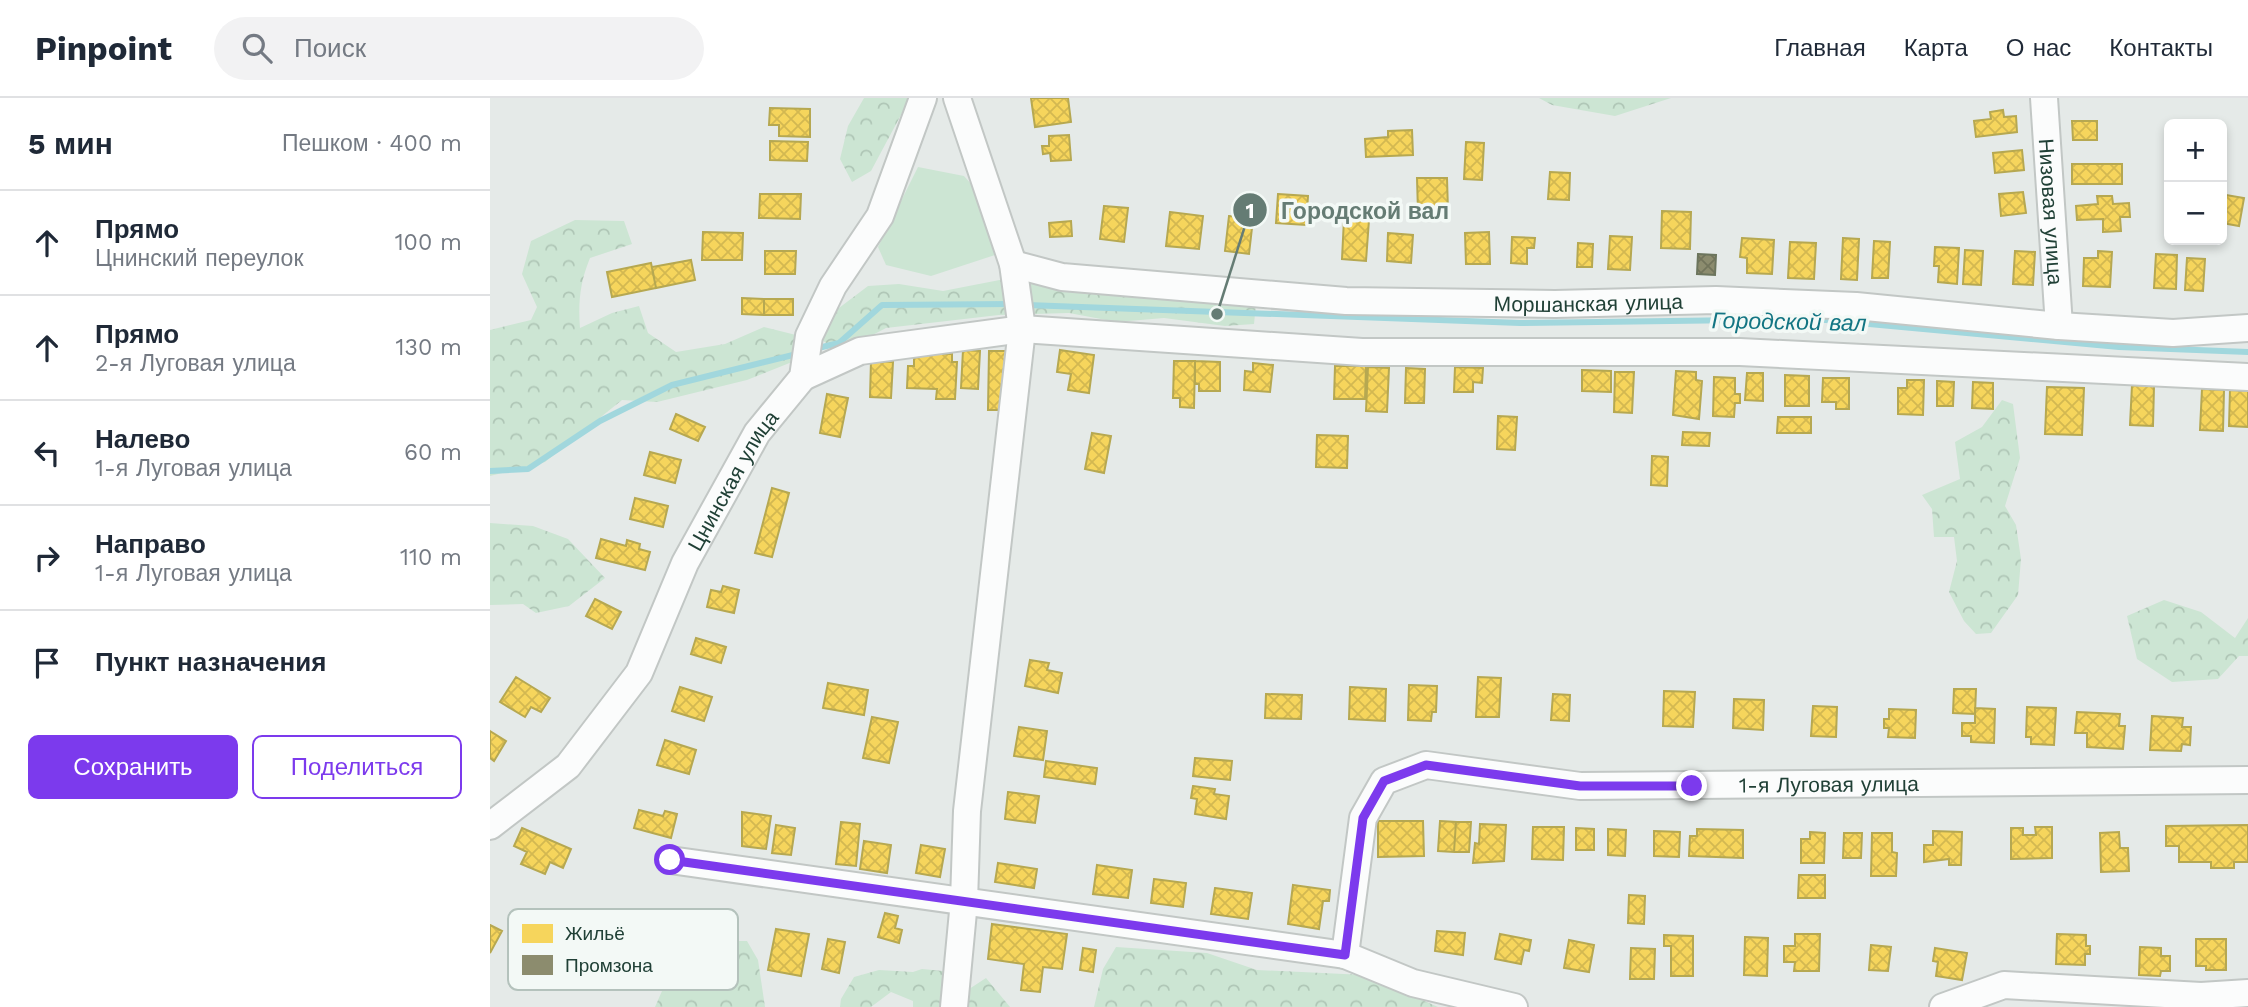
<!DOCTYPE html>
<html lang="ru">
<head>
<meta charset="utf-8">
<style>
	body { margin:0; font-family:"Work Sans",sans-serif; background:#f2f2f3; color:#1f2937 }
	.controls { position:absolute; right:21px; top:21px; display:grid; overflow:hidden; border-radius:10px; box-shadow:0 4px 10px #0003 }
	.controls button { width:63px; height:63px; display:grid; place-items:center; padding:0; border:0; border-bottom:2px solid #e0e1e3; background:#fff; color:#1f2937; font:35px sans-serif }
	.stop { position:absolute; width:21px; height:21px; margin:-16px; border:5px solid #7c3aed; border-radius:50%; background:#fff }
	.stop.end { background:#7c3aed; border-color:#fff; box-shadow:0 2px 7px #0008 }
	.list { margin:0; padding:0; list-style:none }
	h2 { display:flex; justify-content:space-between; align-items:center; height:91px; margin:0; padding:0 28px; font-size:30px }
	h2 small { font-size:23px; font-weight:400; color:#747a83 }
	.list li { display:grid; grid-template-columns:46px 1fr auto; gap:21px; align-items:center; box-sizing:border-box; height:105px; padding:0 28px; border-top:2px solid #e0e1e3 }
	.list b { display:block; font-size:26px; white-space:nowrap }
	.list p { margin:0; font-size:23px; white-space:nowrap; color:#747a83 }
	.list em { font-size:23px; font-style:normal; color:#747a83 }
	.actions { display:flex; gap:14px; padding:21px 28px }
	.actions a { flex:1; padding:16px 0; border:2px solid #7c3aed; border-radius:10px; text-align:center; font-size:24px; color:#7c3aed }
	.actions .main { background:#7c3aed; color:#fff }
	.icon { flex:none; width:38px; height:38px; fill:none; stroke:currentColor; stroke-width:2; stroke-linecap:round; stroke-linejoin:round }
	.map { position:relative; flex:none; width:1758px; height:909px; overflow:hidden }
	header { display:flex; align-items:center; gap:42px; box-sizing:border-box; height:98px; padding:0 35px; background:#fff; border-bottom:2px solid #e0e1e3 }
	header strong { font-size:33px }
	nav { display:flex; gap:38px; margin-inline-start:auto; font-size:24px }
	.search { width:490px; height:63px; background:#f2f2f3; display:flex; align-items:center; gap:18px; box-sizing:border-box; padding:0 24px; border-radius:38px; color:#747a83; font-size:26px }
	main { display:flex }
	aside { flex:1; background:#fff }
	.map>svg:first-child { display:block }
	.green { fill:#cce5d3 }
	.forest { fill:url(#forest-crowns) }
	.homes { fill:url(#homes-cross-hatch); stroke:#b6a851; stroke-width:2 }
	.industry { fill:url(#industry-cross-hatch); stroke:#6c755d; stroke-width:2 }
	.lines { fill:none; stroke-linecap:round; stroke-linejoin:round }
	.stream { stroke:#a1d7dd; stroke-width:6 }
	.minor-casing { stroke:#c2c7c5; stroke-width:30 }
	.minor { stroke:#fbfcfc; stroke-width:26 }
	.route { stroke:#7c3aed; stroke-width:9 }
	.labels { text-anchor:middle; dominant-baseline:central; stroke-width:7; stroke-linejoin:round; paint-order:stroke }
	.street-label { font-size:21px; fill:#204036; stroke:#f3f9f6 }
	.water-label { font-size:23px; font-style:italic; fill:#137583; stroke:#f3f9f6 }
	.key { fill:#f3f9f6; stroke:#b4c2bc; stroke-width:2 }
	.key-label { font-size:19px; fill:#204036 }
	.leader { fill:none; stroke:#657c74; stroke-width:2.5 }
	.callout-dot { fill:#657c74; stroke:#f3f9f6; stroke-width:2.5 }
	.mark-label { font-size:21px; text-anchor:middle; font-weight:bold; fill:#fff }
	.callout-label { font-size:23px; text-anchor:middle; font-weight:bold; fill:#657c74; stroke:#f3f9f6; stroke-width:7; stroke-linejoin:round; paint-order:stroke }
</style>
</head>
<body>
<header>
<strong>Pinpoint</strong>
<div class="search"><svg class="icon" aria-label="search" viewBox="0 0 24 24"><circle cx="10" cy="10" r="6"/><path d="M15 15l6 6"/></svg>Поиск</div>
<nav><a>Главная</a><a>Карта</a><a>О нас</a><a>Контакты</a></nav>
</header>
<main>
<aside>
<h2>5 мин<small>Пешком · 400 m</small></h2>
<ul class="list">
<li><svg class="icon" aria-label="ahead" viewBox="0 0 24 24"><path d="M12 20V5M6 11l6-6 6 6"/></svg><div><b>Прямо</b><p>Цнинский переулок</p></div><em>100 m</em></li>
<li><svg class="icon" aria-label="ahead" viewBox="0 0 24 24"><path d="M12 20V5M6 11l6-6 6 6"/></svg><div><b>Прямо</b><p>2-я Луговая улица</p></div><em>130 m</em></li>
<li><svg class="icon" aria-label="left" viewBox="0 0 24 24"><path d="M17 20v-9H6M10 6l-5 5 5 5"/></svg><div><b>Налево</b><p>1-я Луговая улица</p></div><em>60 m</em></li>
<li><svg class="icon" aria-label="right" viewBox="0 0 24 24"><path d="M7 20v-9h11M14 6l5 5-5 5"/></svg><div><b>Направо</b><p>1-я Луговая улица</p></div><em>110 m</em></li>
<li><svg class="icon" aria-label="arrive" viewBox="0 0 24 24"><path d="M6 21V4h12l-3 4 3 4H6"/></svg><div><b>Пункт назначения</b></div></li>
</ul>
<div class="actions"><a class="main">Сохранить</a><a>Поделиться</a></div>
</aside>
<div class="map">
<svg width="1758" height="909" viewBox="0 0 1758 909">
	<defs>
		<pattern id="forest-crowns" width="20" height="18" patternUnits="userSpaceOnUse" patternTransform="scale(1.75)"><rect width="20" height="18" fill="#cce5d3"/><path d="M2 6a3 3 0 1 1 6 0M12 15a3 3 0 1 1 6 0" fill="none" stroke="#afc6b6"/></pattern>
		<pattern id="homes-cross-hatch" width="8" height="8" patternUnits="userSpaceOnUse" patternTransform="scale(1.75)"><rect width="8" height="8" fill="#f6d55c"/><path d="M0 0l8 8M0 8l8-8" fill="none" stroke="#d3b851"/></pattern>
		<pattern id="industry-cross-hatch" width="8" height="8" patternUnits="userSpaceOnUse" patternTransform="scale(1.75)"><rect width="8" height="8" fill="#8c8c6e"/><path d="M0 0l8 8M0 8l8-8" fill="none" stroke="#72745b"/></pattern>
	</defs>
	<rect width="100%" height="100%" fill="#e5eae8"/>
	<!-- green -->
	<path class="green" d="M428 69 474 78 490 96 508 156 441 178 396 167 388 149Z"/>
	<!-- forest -->
	<path class="forest" d="M374 0H420L381 73 362 84 350 61 358 28Z
		M1049 0H1181L1125 18 1062 7Z
		M85 122 134 123 142 146 100 160C90 184 88 205 90 230L122 215 149 208 158 235 186 254 235 246 274 229 310 238 312 260 257 282 167 304 132 302 55 364 0 378V232L41 222 47 209 32 176 41 143Z
		M525 179 766 206 764 226 735 228 674 220 627 224 579 215 509 217 396 230 350 254 330 241 345 213 378 188 409 186 453 193Z
		M1512 302 1523 306 1530 360 1515 408 1526 427 1531 461 1528 497 1501 535 1486 536 1474 523 1459 494 1467 463 1464 439H1444L1442 411 1432 397 1470 381 1465 344 1492 329Z
		M0 425 43 428 78 441 115 480 79 508 46 515 33 506 0 507Z
		M1674 502 1711 514 1745 540 1758 520V558H1749L1728 581 1682 584 1647 561 1637 518Z
		M223 843H257L268 862 275 909H165L192 847Z
		M626 849 717 855 767 872 875 877 948 909H604L613 871Z
		M432 871 453 873 462 893 459 909H423V903L401 894 381 909H350L351 901 364 879 389 872 423 874Z
		M496 880 520 909H471L473 895Z"/>
	<!-- homes -->
	<path class="homes" d="M541 0H578L581 24 545 29Z
		M280 10 320 11V39L289 38V27H279Z
		M1513 12 1514 19 1526 18 1527 34 1486 39 1484 23 1501 21 1500 14Z
		M1582 23H1607V42H1583Z
		M922 32 923 57 876 59 875 41 898 39V33Z
		M579 37 581 62 561 63 560 55 553 56 552 48H559V38Z
		M280 43 318 44 317 63 280 62Z
		M976 44 994 45 992 82 974 81Z
		M1532 52 1534 72 1505 75 1503 55Z
		M1582 66H1632V86H1582Z
		M1060 74 1080 75 1079 102 1058 101Z
		M927 80H957L958 113 928 114Z
		M1533 94 1536 115 1511 118 1509 96Z
		M270 96H311L310 121 269 120Z
		M788 96 818 98 816 127 786 125Z
		M1736 97 1754 100 1749 128 1732 125Z
		M1607 98H1622L1623 106 1639 105 1640 119H1630L1631 133 1613 134V121L1587 122 1586 108 1608 106Z
		M614 108 638 110 634 144 610 141Z
		M1172 113 1201 114 1200 151 1171 150Z
		M680 114 713 118 709 151 676 148Z
		M739 118 763 121 759 156 735 153Z
		M854 121 879 122 876 163 852 161Z
		M581 123 582 138 560 139 559 125Z
		M213 134 253 135 252 162H212Z
		M999 134 1000 166H976L975 135Z
		M898 135 923 137 921 165 897 163Z
		M1120 138 1142 139 1140 172 1118 171Z
		M1022 139 1045 140 1044 150H1037V166L1021 165Z
		M1252 140 1284 142 1282 176 1257 175V160L1250 159Z
		M1353 140 1369 141 1367 182 1351 181Z
		M1384 143 1400 144 1398 180H1382Z
		M1300 144 1326 145 1324 181 1298 180Z
		M1088 145 1103 146 1102 169H1087Z
		M1445 149 1469 150 1467 186 1448 184 1449 168H1444Z
		M1475 152 1493 153 1491 187 1473 186Z
		M275 153H306L305 176H275Z
		M1525 153 1545 154 1543 187 1523 186Z
		M1608 153 1622 154 1620 189 1593 188 1594 160H1608Z
		M1666 156 1687 157 1686 191 1664 190Z
		M1697 160 1715 161 1713 193 1695 192Z
		M201 162 205 182 166 190 162 169Z
		M161 165 166 190 122 199 117 174Z
		M252 200 274 201V217L252 216Z
		M274 201H303V217H274Z
		M473 252 490 253 488 291 471 290Z
		M570 252 604 257 599 295 578 292 581 276 567 274Z
		M499 253H523L515 312H498Z
		M424 255 462 256V264H467L465 301H446L447 291 417 290 418 268H424Z
		M381 263 403 264 401 300 380 299Z
		M684 263H705L704 310 690 309V300H683Z
		M705 263 730 264V293H709V286L705 285Z
		M763 265 783 267 780 294 754 292 755 273 763 274Z
		M845 268H876L875 301H844Z
		M878 269 899 270 897 314 876 313Z
		M965 269 993 270 992 285 983 284V294H964Z
		M916 270 935 271 934 305H915Z
		M1092 272 1121 273V294L1092 293Z
		M1186 273 1206 274V282L1212 283 1209 321 1183 317Z
		M1125 274H1144L1142 315 1124 314Z
		M1257 275H1273V303L1255 302Z
		M1295 277 1319 278V308H1295Z
		M1224 279 1245 280V296H1250V305H1245L1244 319 1223 318Z
		M1333 280H1359V311H1346V304H1332Z
		M1417 282H1434L1433 317 1408 316V290H1417Z
		M1447 283 1464 284 1463 308H1447Z
		M1483 284 1503 285V311L1482 310Z
		M1642 287 1664 288 1663 328 1640 327Z
		M1557 289 1594 290 1592 337 1555 336Z
		M1712 291 1734 292 1733 333 1710 332Z
		M1740 292 1758 293V329L1739 328Z
		M337 296 358 300 350 339 330 335Z
		M186 316 215 329 208 343 180 331Z
		M1008 318 1027 319 1025 352 1007 351Z
		M1288 319H1321V335H1287Z
		M1193 334 1220 335 1219 348 1192 347Z
		M602 335 621 338 614 375 595 371Z
		M827 337 858 338 857 370 826 369Z
		M160 354 191 362 185 385 154 377Z
		M1162 358 1178 359 1177 388 1161 387Z
		M282 390 299 395 282 459 265 455Z
		M145 400 178 408 173 429 140 421Z
		M111 441 136 448 137 442 150 446 149 451 160 454 155 472 106 460Z
		M233 488 249 492 244 515 217 509 221 492 231 494Z
		M105 501 131 514 122 531 96 518Z
		M206 540 236 549 231 565 201 556Z
		M540 562 559 565 557 572 572 575 568 595 535 588Z
		M26 579 60 600 51 614 41 609 35 619 10 604Z
		M988 579 1011 580 1009 619H986Z
		M338 585 378 592 374 617 333 610Z
		M919 587 947 588 946 614H942L941 623 918 622Z
		M190 589 222 599 214 623 182 613Z
		M860 589 896 591 895 623 859 621Z
		M1464 591H1486L1485 616 1463 615Z
		M1174 593 1205 594 1203 629 1173 628Z
		M776 596 812 597 811 621 775 620Z
		M1063 596 1080 597 1079 623 1061 622Z
		M1244 601 1274 602 1273 632 1243 630Z
		M1323 608 1347 609 1346 639 1321 638Z
		M1537 609 1566 610 1564 647 1541 646V639H1536Z
		M1485 610 1505 611 1504 645 1481 644V638H1472V625H1485Z
		M1399 611 1426 612 1425 640 1398 639 1399 630H1394V621H1399Z
		M1587 614 1630 616 1629 628H1635L1633 651 1597 649V635H1585Z
		M1662 618 1693 620 1692 629H1701L1700 647 1692 646 1691 653 1660 652Z
		M382 619 408 624 399 665 373 660Z
		M529 629 557 633 553 662 524 658Z
		M0 633 16 643 4 663 0 660Z
		M175 642 206 652 199 676 167 667Z
		M705 660 742 663 740 682 703 678Z
		M556 663 607 670 605 686 554 679Z
		M703 688 725 691 724 696 739 698 736 721 705 716 707 701 701 700Z
		M518 694 549 698 545 725 515 721Z
		M149 712 173 718 175 713 187 716 181 740 144 730Z
		M252 714 281 718 276 751 252 748Z
		M888 723H933L934 758 888 759Z
		M950 723 966 724 964 754 948 753Z
		M351 724 370 726 366 768 346 766Z
		M966 724H981L979 754H964Z
		M990 726 1016 727 1014 763 983 765 985 745 989 746Z
		M286 727 305 730 301 757 282 755Z
		M1758 727V764H1744V770H1721V764H1689V748H1676V728Z
		M1043 729H1074L1073 762 1042 761Z
		M1545 729H1562V760L1521 761V730H1533V737H1546Z
		M32 730 81 751 73 770 60 764 55 776 31 766 37 754 24 748Z
		M1086 730 1104 731V752H1086Z
		M1118 731 1136 732 1135 758 1118 757Z
		M1207 731 1253 732V760L1199 758 1200 738H1207Z
		M1164 733 1190 734 1189 759 1164 758Z
		M1443 733 1472 734 1471 767H1459V761L1434 764V747H1443Z
		M1320 734 1335 735 1334 765H1311V741H1320Z
		M1629 734 1630 750H1638L1639 773 1611 774 1610 735Z
		M1354 735H1372L1371 760H1353Z
		M1382 735H1402V754L1407 755 1406 778H1381Z
		M374 743 401 747 397 775 370 771Z
		M431 747 455 751 450 779 426 775Z
		M508 765 547 771 544 790 505 784Z
		M607 767 642 772 638 800 603 796Z
		M1309 777H1335V800H1308Z
		M664 781 696 785 693 809 661 805Z
		M803 787 840 792 839 803H833L829 831 798 826Z
		M725 790 762 795 758 821 721 816Z
		M1139 797 1155 798 1154 826 1138 825Z
		M395 815 408 818 405 830 412 832 409 845 388 839Z
		M502 826 577 836 572 871 553 869 550 894 531 892 534 866 498 861Z
		M0 827 12 833 0 855Z
		M286 831 319 836 311 878 278 872Z
		M947 833 975 835 973 857 945 853Z
		M1010 836 1041 842 1039 853 1034 852 1031 866 1005 861Z
		M1305 836H1330L1329 873H1304L1305 864H1294V848H1305Z
		M1567 836 1596 837V848H1600V856H1595V867L1566 866Z
		M1174 837 1203 838V878H1181V848H1174Z
		M1255 839 1278 840 1277 878 1254 877Z
		M338 841 355 844 349 875 332 871Z
		M1706 841H1736V872H1716V868H1706Z
		M1079 842 1104 847 1099 874 1074 870Z
		M1381 847 1401 849 1398 873 1379 872Z
		M1650 849 1671 850V858H1680V873H1671L1670 878 1649 877Z
		M593 850 606 852 603 874 590 872Z
		M1141 850 1165 851 1164 881H1140Z
		M1445 850 1477 855 1472 882 1446 878 1448 864 1443 863Z"/>
	<!-- industry -->
	<path class="industry" d="M1208 156 1226 157 1225 177 1207 176Z"/>
	<g class="lines">
		<!-- stream -->
		<path class="stream" d="M537 207 1030 225 1325 221 1629 249 1758 254
			M324 251 349 245 392 207 522 206
			M0 373 38 371 110 323 182 287 311 255"/>
		<defs>
			<g id="minor">
				<path id="s1" d="M1554 0 1569 228"/>
				<path id="s2" d="M523 166 572 179 856 203 1065 206 1226 202 1366 208 1569 228 1683 235 1758 230"/>
				<path d="M313 279 370 253 532 231 872 254H1250L1758 279"/>
				<path id="s3" d="M0 728 78 668 149 575 195 465 267 335 313 279 319 238 343 188 390 118 433 0"/>
				<path d="M180 762 855 857 923 885 1024 909"/>
				<path id="s4" d="M855 857 873 720 894 683 936 667 1090 688 1758 682"/>
				<path d="M464 909 474 803 477 713 532 231 523 166 467 0"/>
				<path d="M1453 909 1514 887 1711 898 1758 895"/>
			</g>
		</defs>
		<!-- minor casing -->
		<use href="#minor" class="minor-casing"/>
		<!-- minor -->
		<use href="#minor" class="minor"/>
	</g>
	<g class="lines">
		<!-- route -->
		<path class="route" d="M180 762 855 857 873 720 894 683 936 667 1090 688H1202"/>
	</g>
	<g class="labels">
		<!-- street labels -->
		<g class="street-label">
			<text stroke="none"><textPath href="#s1" startOffset="114">Низовая улица</textPath></text>
			<text stroke="none"><textPath href="#s2" startOffset="578">Моршанская улица</textPath></text>
			<text stroke="none"><textPath href="#s3" startOffset="430">Цнинская улица</textPath></text>
			<text stroke="none"><textPath href="#s4" startOffset="630">1-я Луговая улица</textPath></text>
		</g>
		<!-- water labels -->
		<g class="water-label">
			<text transform="translate(1299 224) rotate(1)">Городской вал</text>
		</g>
	</g>
	<!-- legend -->
	<rect x="18" y="811" width="230" height="81" rx="10" class="key"/>
	<rect x="32" y="826" width="31" height="19" fill="#f6d55c"/>
	<rect x="32" y="857" width="31" height="20" fill="#8c8c6e"/>
	<g class="key-label">
		<text x="75" y="842">Жильё</text>
		<text x="75" y="874">Промзона</text>
	</g>
	<!-- callouts -->
	<path class="leader" d="M727 216L760 112"/>
	<g class="callout-dot">
		<circle cx="727" cy="216" r="7"/>
		<circle cx="760" cy="112" r="18"/>
	</g>
	<g class="mark-label">
		<text x="760" y="120">1</text>
	</g>
	<g class="callout-label">
		<text x="875" y="121">Городской вал</text>
	</g>
</svg>
<div class="controls">
<button>+</button>
<button>−</button>
</div>
<div class="stop" style="left:180px;top:762px"></div>
<div class="stop end" style="left:1202px;top:688px"></div>
</div>
</main>
</body>
</html>
